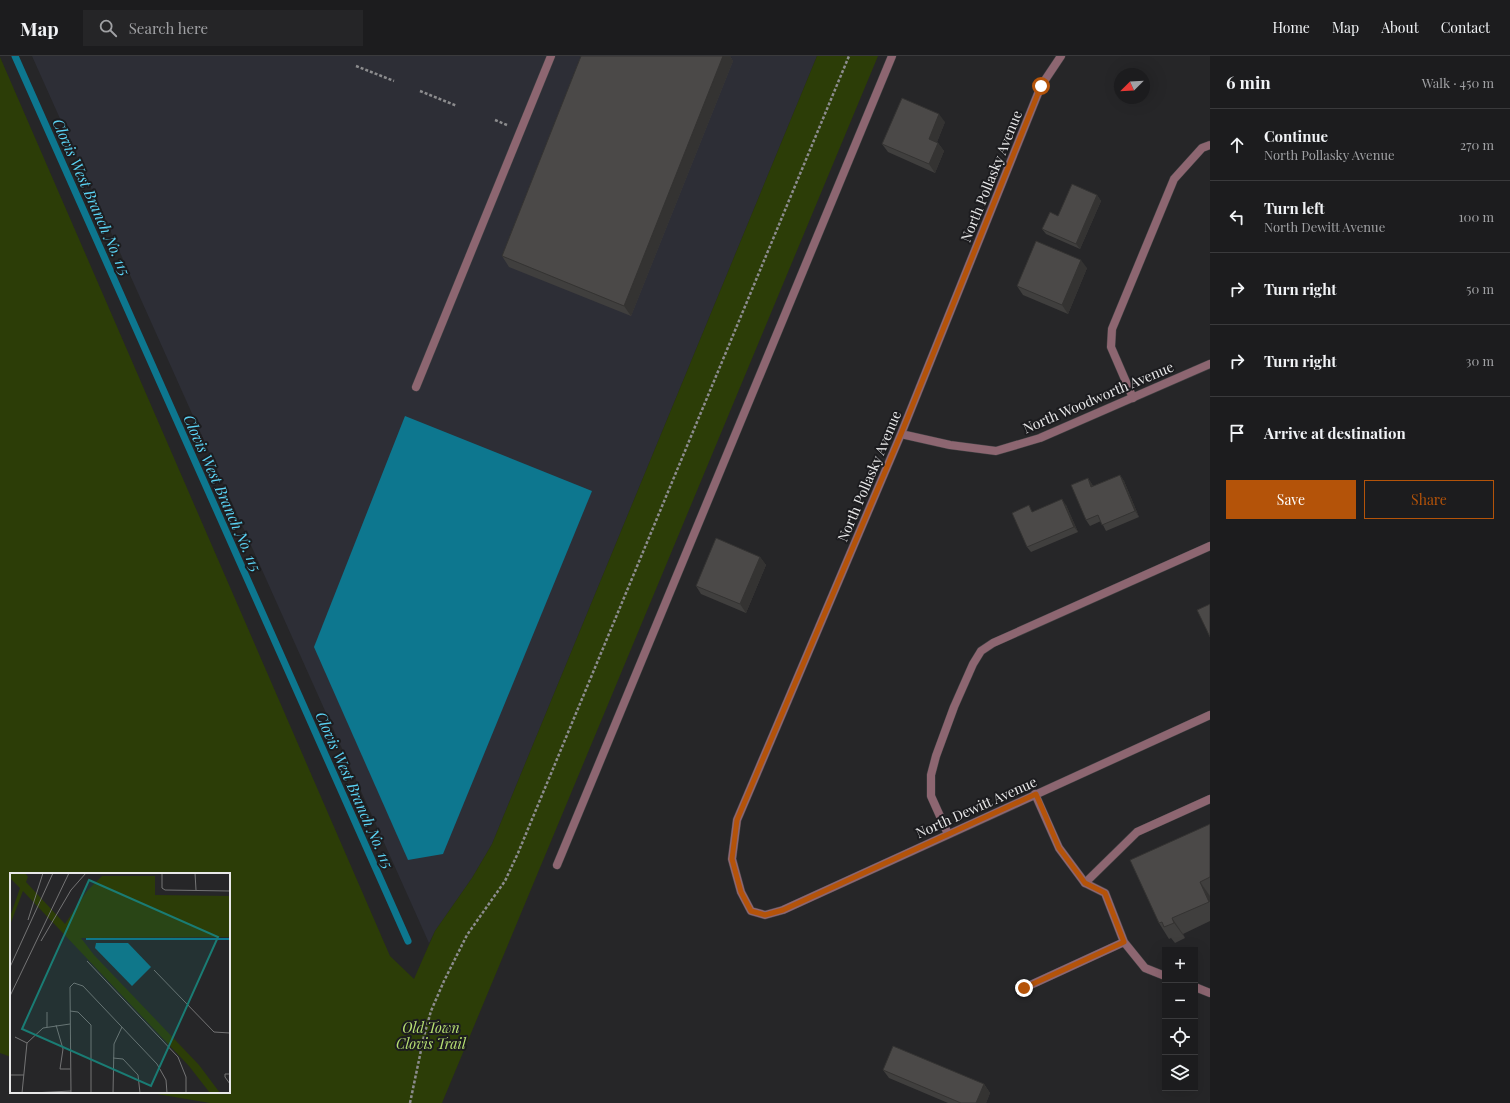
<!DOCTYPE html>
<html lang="en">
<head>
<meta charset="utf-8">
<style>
	body { margin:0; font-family:"Playfair Display",serif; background:#252527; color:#f1f3f6 }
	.controls { position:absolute; right:12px; bottom:12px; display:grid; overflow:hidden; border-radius:0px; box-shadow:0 4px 16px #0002 }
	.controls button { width:36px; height:36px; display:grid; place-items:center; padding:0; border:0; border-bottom:1px solid #3a3a3c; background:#1c1c1e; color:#f1f3f6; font:20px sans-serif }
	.compass { position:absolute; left:1114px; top:12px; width:36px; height:36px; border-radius:50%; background:#1c1c1e; box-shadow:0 4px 16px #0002; rotate:246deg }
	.stop { position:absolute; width:12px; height:12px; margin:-9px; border:3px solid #b45309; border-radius:50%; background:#fff }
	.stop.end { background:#b45309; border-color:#fff; box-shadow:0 1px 4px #0008 }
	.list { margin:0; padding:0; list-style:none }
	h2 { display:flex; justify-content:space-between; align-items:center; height:52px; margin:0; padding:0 16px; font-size:17px }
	h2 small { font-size:13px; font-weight:400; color:#a0a1a4 }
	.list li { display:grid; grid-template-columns:26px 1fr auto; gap:12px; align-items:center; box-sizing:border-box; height:72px; padding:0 16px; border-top:1px solid #3a3a3c }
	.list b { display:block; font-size:15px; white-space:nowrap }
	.list p { margin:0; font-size:13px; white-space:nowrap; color:#a0a1a4 }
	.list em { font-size:13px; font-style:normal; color:#a0a1a4 }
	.actions { display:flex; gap:8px; padding:12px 16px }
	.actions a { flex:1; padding:9px 0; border:1px solid #b45309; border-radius:0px; text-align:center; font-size:14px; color:#b45309 }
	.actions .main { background:#b45309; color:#fff }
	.icon { flex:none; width:22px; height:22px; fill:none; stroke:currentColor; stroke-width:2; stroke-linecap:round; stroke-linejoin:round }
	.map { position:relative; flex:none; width:1210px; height:1047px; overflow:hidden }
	header { display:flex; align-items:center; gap:24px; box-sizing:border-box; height:56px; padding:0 20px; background:#1c1c1e; border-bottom:1px solid #3a3a3c }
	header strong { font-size:19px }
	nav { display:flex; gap:22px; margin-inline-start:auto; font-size:14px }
	.search { width:280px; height:36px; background:#252527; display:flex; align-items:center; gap:10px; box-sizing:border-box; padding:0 14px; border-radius:0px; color:#a0a1a4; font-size:15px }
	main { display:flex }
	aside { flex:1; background:#1c1c1e }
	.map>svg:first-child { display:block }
	.built { fill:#2d2e36 }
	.green { fill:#2c3d07 }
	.water { fill:#0d778f }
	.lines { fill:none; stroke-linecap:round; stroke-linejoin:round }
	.stream { stroke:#0d778f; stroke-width:7 }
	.lane-casing { stroke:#414143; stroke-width:9 }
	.street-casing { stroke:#414143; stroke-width:9 }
	.path { stroke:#8c8c8e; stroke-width:2.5; stroke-dasharray:3 2; stroke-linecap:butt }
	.lane { stroke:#8d6671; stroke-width:8 }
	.street { stroke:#8d6671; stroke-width:8 }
	.wall { fill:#403f3e }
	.shaded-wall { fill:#343332 }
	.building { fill:#4b4948; stroke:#343332 }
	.route { stroke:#b45309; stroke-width:5 }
	.labels { text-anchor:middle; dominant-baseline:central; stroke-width:4; stroke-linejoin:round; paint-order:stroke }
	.street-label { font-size:14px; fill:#e8e8e9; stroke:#1c1c1f }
	.park-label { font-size:14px; font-style:italic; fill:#b8e173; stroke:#1c1c1f }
	.water-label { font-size:15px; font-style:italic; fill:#5bd3f4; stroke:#1c1c1f }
	.inset-river { fill:none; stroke:#0d778f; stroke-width:2 }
	.inset-road { fill:none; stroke:#747475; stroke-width:1 }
	.view { fill:#1a7c74; fill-opacity:0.15; stroke:#1a7c74; stroke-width:2 }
	.inset-edge { fill:none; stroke:#e8e8e9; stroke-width:2 }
</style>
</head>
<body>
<header>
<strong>Map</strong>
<div class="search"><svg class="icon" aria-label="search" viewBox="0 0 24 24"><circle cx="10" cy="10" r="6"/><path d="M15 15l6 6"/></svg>Search here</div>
<nav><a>Home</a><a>Map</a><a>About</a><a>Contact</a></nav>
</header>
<main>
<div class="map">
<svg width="1210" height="1047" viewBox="0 0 1210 1047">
	<rect width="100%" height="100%" fill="#262628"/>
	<!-- built -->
	<path class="built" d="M32 0H817L492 788 472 822 435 875 429 887Z"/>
	<!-- green -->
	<path class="green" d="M817 0H878L442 1047H210L145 1036H229V818H11V1001L0 997V1L390 900 414 923 435 875 472 822 492 788Z"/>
	<!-- water -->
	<path class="water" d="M405 360 592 435 443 798 408 804 314 591Z"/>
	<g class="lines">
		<!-- stream -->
		<path class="stream" d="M15 0 408 885"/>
		<defs>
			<path id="lane" d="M416 331 551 0
				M1133 342 1111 291 1112 273 1174 123 1202 92 1210 89
				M948 778 931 740V719L936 700 954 651 973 608 981 595 993 587 1210 490
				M557 809 892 0
				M1085 827 1137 776 1210 743"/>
			<path id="street" d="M1061 0 1041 30 901 378 737 764 732 803 741 836 751 855 765 859 783 854 1210 659
				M901 378 950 389 996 395 1040 382 1210 308
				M1035 738 1059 792 1085 827 1105 837 1124 886 1145 912 1165 920
				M1195 931 1210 937
				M1024 932 1124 886"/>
		</defs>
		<!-- lane casing -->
		<use href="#lane" class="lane-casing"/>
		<!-- street casing -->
		<use href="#street" class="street-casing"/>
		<!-- path -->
		<path class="path" d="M356 10 394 25
			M420 35 457 50
			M495 64 507 69
			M410 1047 424 980 431 955 444 925 467 879 505 825 518 797 849 0"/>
		<!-- lane -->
		<use href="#lane" class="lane"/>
		<!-- street -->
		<use href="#street" class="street"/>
	</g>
	<!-- wall -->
	<path class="wall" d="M581 0H730L733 5 631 260 509 211 502 200Z
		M945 66 937 86 938 87 944 95 935 117 888 96 882 88Z
		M1097 139 1101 145 1080 193 1046 178 1042 173 1058 160Z
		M1087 212 1068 258 1023 239 1017 230Z
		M1120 419 1124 425 1139 461 1106 475 1101 465 1090 470 1086 464 1088 422 1093 430Z
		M1066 449 1078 476 1031 496 1027 491 1033 456Z
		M760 501 766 509 746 557 701 538 696 530Z
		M1210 768V865L1183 878 1185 882 1175 887 1171 882 1169 883 1159 867Z
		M883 1014 984 1028 990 1037 986 1047H948L889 1022Z"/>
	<!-- shaded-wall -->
	<path class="shaded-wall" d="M723 0H730L733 5 631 260 624 250Z
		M939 58 945 66 935 91 929 83Z
		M938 87 944 95 935 117 929 108Z
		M1097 139 1101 145 1080 193 1076 188Z
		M1081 204 1087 212 1068 258 1062 249Z
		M1120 419 1124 425 1139 461 1135 455Z
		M1088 422 1092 428 1095 437 1091 431Z
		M1062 443 1066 449 1078 476 1074 471Z
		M760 501 766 509 746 557 740 548Z
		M1200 826 1210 840V846H1209Z
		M1172 862 1183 878 1185 882 1174 867Z
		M984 1028 990 1037 986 1047H976Z"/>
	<!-- building -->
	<path class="building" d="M581 0H723L624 250 502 200Z
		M902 42 939 58 929 83 938 87 929 108 882 88Z
		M1072 128 1097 139 1076 188 1042 173 1050 156 1058 160Z
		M1036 185 1081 204 1062 249 1017 230Z
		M1120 419 1135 455 1102 469 1098 459 1086 464 1071 429 1088 422 1091 431Z
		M1062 443 1074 471 1027 491 1012 457 1029 449 1032 456Z
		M716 482 760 501 740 548 696 530Z
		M1210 548V581L1197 554Z
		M1210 768V821L1200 826 1209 846 1172 862 1174 867 1164 871 1162 866 1159 867 1130 804Z
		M893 990 984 1028 976 1047H961L883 1014Z"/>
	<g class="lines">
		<!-- route -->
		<path class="route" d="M1024 932 1124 886 1105 837 1085 827 1059 792 1036 738 783 854 765 859 751 855 741 836 732 803 737 764 901 378 1041 30"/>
	</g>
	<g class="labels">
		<!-- street labels -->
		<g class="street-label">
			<text transform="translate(991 120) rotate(-68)">North Pollasky Avenue</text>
			<text transform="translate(1098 341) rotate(-23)">North Woodworth Avenue</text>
			<text transform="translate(869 420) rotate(-67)">North Pollasky Avenue</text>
			<text transform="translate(976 751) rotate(-24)">North Dewitt Avenue</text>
		</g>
		<!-- park labels -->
		<g class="park-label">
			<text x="431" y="971">Old Town<tspan x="431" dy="16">Clovis Trail</tspan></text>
		</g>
		<!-- water labels -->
		<g class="water-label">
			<text transform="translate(92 141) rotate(66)">Clovis West Branch No. 115</text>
			<text transform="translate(223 437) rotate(66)">Clovis West Branch No. 115</text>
			<text transform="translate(355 734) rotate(66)">Clovis West Branch No. 115</text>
		</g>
	</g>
	<!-- overview -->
	<g transform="translate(10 817)">
		<rect width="220" height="220" fill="#262628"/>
		<path d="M0 0H15L18 4 16 9 55 51 77 18 92 3H145V22L220 23V64L71 65 84 82 189 192 210 220H200L179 193 13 18 0 52V44L10 15 0 5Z" fill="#2c3d07"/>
		<path d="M86 70H118L141 94 122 113 85 75Z" fill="#0d778f"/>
		<path class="inset-river" d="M76 66H220"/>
		<path class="inset-road" d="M152 0V15L155 17 220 18M185 0 186 17M18 47 33 0M31 68 61 17 76 0M77 88 168 184 176 204V220M0 94 43 0M144 97 204 159 220 160M0 123 59 0M60 138 68 139 81 152V220M37 139V154M46 152 53 176 50 196H60M5 164 17 170M103 185 113 186 128 202 130 220M220 201H215V204L220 211M0 202H14M12 220 17 170 33 155 60 151M22 220 61 218M61 220 60 114 64 110 73 113 147 191 156 207 157 220M103 220 104 171 112 154"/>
		<path class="view" d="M79 7 208 64 141 213 12 156Z"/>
		<rect width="220" height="220" class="inset-edge"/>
	</g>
</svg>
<div class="controls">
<button>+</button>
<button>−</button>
<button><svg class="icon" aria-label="locate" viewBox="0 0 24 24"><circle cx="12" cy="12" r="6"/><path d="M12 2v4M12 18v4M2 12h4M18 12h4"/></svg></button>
<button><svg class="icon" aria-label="layers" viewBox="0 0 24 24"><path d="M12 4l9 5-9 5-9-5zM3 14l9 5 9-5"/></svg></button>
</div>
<svg class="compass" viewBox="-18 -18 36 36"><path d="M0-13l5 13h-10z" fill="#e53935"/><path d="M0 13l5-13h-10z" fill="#a0a1a4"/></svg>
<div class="stop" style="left:1041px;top:30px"></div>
<div class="stop end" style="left:1024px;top:932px"></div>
</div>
<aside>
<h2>6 min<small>Walk · 450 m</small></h2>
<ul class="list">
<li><svg class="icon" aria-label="ahead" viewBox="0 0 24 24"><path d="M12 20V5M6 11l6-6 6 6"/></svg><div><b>Continue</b><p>North Pollasky Avenue</p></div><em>270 m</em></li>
<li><svg class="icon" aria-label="left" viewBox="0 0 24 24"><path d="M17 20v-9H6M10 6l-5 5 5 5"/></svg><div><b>Turn left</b><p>North Dewitt Avenue</p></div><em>100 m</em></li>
<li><svg class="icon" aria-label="right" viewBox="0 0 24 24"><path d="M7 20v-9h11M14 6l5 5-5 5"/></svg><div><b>Turn right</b></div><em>50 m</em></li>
<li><svg class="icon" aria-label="right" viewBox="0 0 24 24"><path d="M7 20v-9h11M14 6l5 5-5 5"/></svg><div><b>Turn right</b></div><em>30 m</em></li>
<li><svg class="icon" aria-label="arrive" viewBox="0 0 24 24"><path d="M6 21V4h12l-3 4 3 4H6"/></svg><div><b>Arrive at destination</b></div></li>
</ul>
<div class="actions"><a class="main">Save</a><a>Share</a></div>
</aside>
</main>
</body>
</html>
